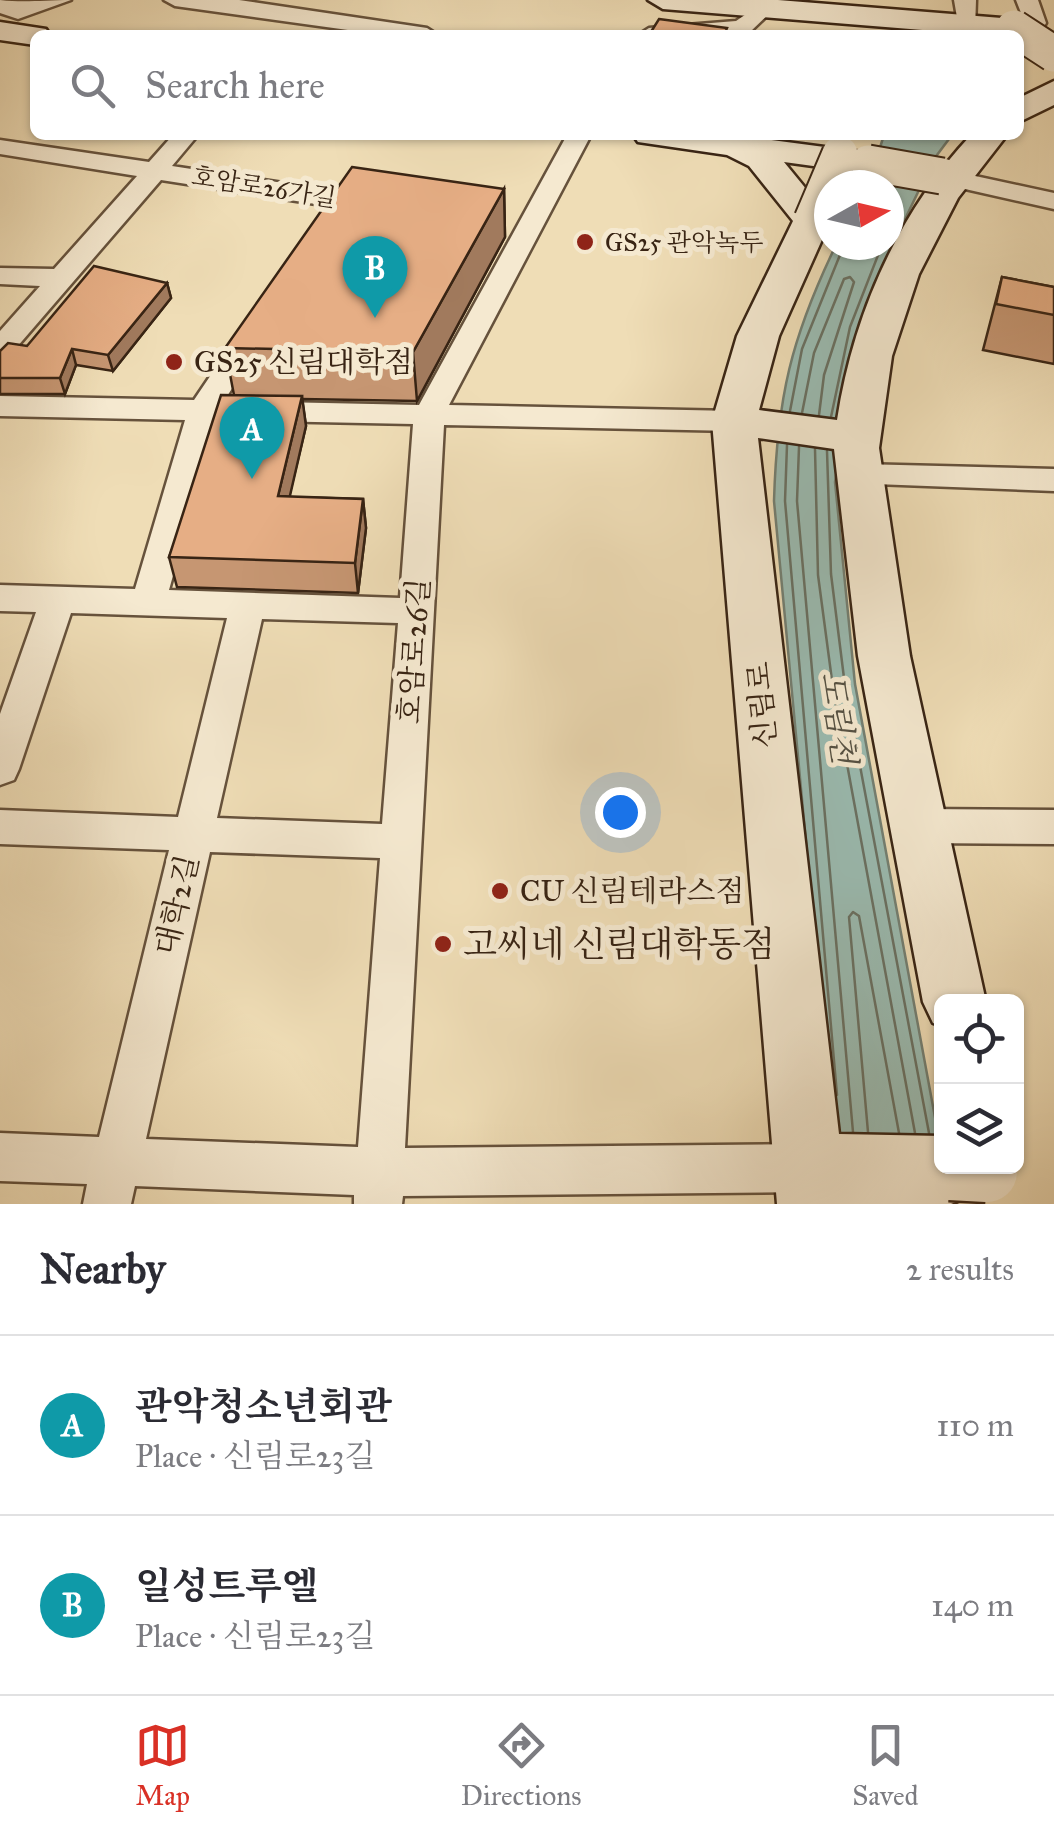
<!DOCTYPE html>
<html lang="en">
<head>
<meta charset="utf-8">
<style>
	body { margin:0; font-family:"IM FELL Great Primer","Noto Serif KR",serif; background:#f7f7f7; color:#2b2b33 }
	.controls { position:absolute; right:30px; bottom:30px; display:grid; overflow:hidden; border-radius:15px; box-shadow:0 2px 8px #0004 }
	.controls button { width:90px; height:90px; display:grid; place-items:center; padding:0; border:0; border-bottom:2px solid #e1e1e2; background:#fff; color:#2b2b33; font:50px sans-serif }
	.compass { position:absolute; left:814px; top:170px; width:90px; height:90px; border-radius:50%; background:#fff; box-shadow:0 2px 8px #0004; rotate:82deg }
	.you { position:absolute; left:620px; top:812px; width:35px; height:35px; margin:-25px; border:8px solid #fff; border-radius:50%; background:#1a73e8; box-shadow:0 0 0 15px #1a73e833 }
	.badge { display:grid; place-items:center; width:65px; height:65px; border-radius:50%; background:#d93025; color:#fff; font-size:32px; font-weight:700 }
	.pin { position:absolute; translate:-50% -82px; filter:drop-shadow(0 2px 5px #0008) }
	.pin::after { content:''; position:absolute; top:52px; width:35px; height:30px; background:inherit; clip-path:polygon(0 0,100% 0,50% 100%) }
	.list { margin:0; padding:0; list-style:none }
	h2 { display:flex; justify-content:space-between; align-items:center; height:130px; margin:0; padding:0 40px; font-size:42px }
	h2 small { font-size:32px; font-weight:400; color:#7c7c81 }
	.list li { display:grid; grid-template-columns:65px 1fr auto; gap:30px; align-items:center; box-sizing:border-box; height:180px; padding:0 40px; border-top:2px solid #e1e1e2 }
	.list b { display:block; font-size:38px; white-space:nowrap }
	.list p { margin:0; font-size:32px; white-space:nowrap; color:#7c7c81 }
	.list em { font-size:32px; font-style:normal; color:#7c7c81 }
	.icon { flex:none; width:55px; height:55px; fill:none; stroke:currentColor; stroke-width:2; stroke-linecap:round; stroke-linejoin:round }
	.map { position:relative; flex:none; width:1054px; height:1204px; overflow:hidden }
	.search { position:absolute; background:#fff; box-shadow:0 2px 8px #0004; left:30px; right:30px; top:30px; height:110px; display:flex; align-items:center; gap:25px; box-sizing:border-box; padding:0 35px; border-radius:15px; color:#7c7c81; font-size:38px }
	.sheet { height:490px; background:#fff }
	nav { display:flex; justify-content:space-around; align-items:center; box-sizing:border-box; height:140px; border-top:2px solid #e1e1e2; background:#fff; font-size:28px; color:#7c7c81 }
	nav a { display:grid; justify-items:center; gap:5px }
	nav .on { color:#d93025 }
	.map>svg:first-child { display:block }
	.water { fill:#9abbb1; stroke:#737f72; stroke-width:2.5 }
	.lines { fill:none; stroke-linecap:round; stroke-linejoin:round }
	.shore { stroke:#697062; stroke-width:2.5 }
	.street-casing { stroke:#66523c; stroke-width:5 }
	.secondary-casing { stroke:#382414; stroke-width:5 }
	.street { fill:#f5e9d0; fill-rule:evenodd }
	.secondary { fill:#f5e9d0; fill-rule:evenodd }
	.secondary-bridge-far1-casing { stroke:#382414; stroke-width:39; stroke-linecap:butt }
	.secondary-bridge-casing { stroke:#382414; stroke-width:65; stroke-linecap:butt }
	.secondary-bridge-far1 { stroke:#f5e9d0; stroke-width:35 }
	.secondary-bridge { stroke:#f5e9d0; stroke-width:60 }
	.wall { fill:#c69672; stroke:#382414; stroke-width:2.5 }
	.shaded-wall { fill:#a17a5d; stroke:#382414; stroke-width:2.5 }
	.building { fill:#e6ae85; stroke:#382414; stroke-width:2.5 }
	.poi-dot { fill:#8f2418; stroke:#f5e9d0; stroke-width:4 }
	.labels { text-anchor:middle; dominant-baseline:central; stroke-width:10; stroke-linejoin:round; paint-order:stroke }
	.far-street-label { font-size:25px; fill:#382414; stroke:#f5e9d0 }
	.far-poi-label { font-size:25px; fill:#382414; stroke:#f5e9d0; text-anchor:start }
	.poi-label { font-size:30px; fill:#382414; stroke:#f5e9d0; text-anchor:start }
	.street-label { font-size:30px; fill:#382414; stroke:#f5e9d0 }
	.water-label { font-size:32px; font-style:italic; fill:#555143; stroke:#f5e9d0 }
	.near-poi-label { font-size:35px; fill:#382414; stroke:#f5e9d0; text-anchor:start }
</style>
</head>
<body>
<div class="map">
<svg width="1054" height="1204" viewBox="0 0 1054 1204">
	<rect width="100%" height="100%" fill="#efddb6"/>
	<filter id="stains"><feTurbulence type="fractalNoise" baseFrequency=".002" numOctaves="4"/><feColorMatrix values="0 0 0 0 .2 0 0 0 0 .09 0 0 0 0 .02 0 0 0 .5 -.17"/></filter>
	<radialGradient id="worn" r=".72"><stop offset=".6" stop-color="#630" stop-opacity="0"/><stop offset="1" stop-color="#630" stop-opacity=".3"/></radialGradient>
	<!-- water -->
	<path class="water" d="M884 135H952L934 159 907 215 859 330 835 482 855 684 951 1204H840L774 501C777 398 791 338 836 245H889V185H868Z"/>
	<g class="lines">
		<!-- shore -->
		<path class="shore" d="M790 411 802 349 844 245
			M802 413 814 353 844 279 850 277 854 282 824 375 819 415
			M831 417 850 327 882 245
			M787 445 785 501 837 1095
			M799 447 797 501 853 1132
			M815 449 818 575 833 688 915 1133
			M827 451 831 574 845 686 929 1133
			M868 1132 849 917 853 912 859 916 899 1133"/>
		<defs>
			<path id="street" d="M0 0C25 3 44 0 71 0L18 19 0 13Z
				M164 0H239L427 28 438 35H384L175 6Z
				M954 0H976L975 29H959Z
				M1016 0H1038L1046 23 1043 28H1027Z
				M764 2 775 8 750 32 638 35 649 28 736 21Z
				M173 135H198L172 166 374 197 387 205 374 213 161 180 10 355 0 358V331L40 286 0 284V268L54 269 137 176 0 154V140L149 162Z
				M567 135H591L449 405 734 411 749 421 734 431 444 425 405 1148 806 1144 823 1151 830 1168 823 1185 806 1192 403 1196 402 1204H354V1195L135 1186 131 1204H83L87 1184 0 1181V1133L99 1137 169 850 0 844V810L178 817 227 618 71 613 19 769 14 780 0 785V714L36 612 0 611V585L135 589 185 420 0 416V396L194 400 244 326 254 323 268 332 224 401 419 405ZM216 420 413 424 400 598 169 590ZM262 619 398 623 382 824 217 818ZM210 852 380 858 358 1147 146 1139Z
				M952 171 1054 193V209L943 184 939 179 943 174Z
				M860 464 1054 469V491L849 483 844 475 849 467Z
				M921 809 1054 810V844L921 843 907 838 901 826 907 814Z"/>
			<path id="secondary" d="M648 0H778L1014 19 1030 28 1019 36 984 35 663 9Z
				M0 22 46 29 50 35H35V45L0 40Z
				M1054 81V105L1019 122V98Z
				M633 135H734L870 153 875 161 870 169 857 172 784 162 825 212 829 224 779 336 759 410 837 420C853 315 898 213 971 135H1007L958 198 919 274 892 356 879 448 910 656 986 1002H942V1026L933 1023 923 1002 858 656 834 449 758 438 839 1134 942 1136V1166L984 1170 974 1194 951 1204H777L712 421 737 336 793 221 749 166 727 155 638 142Z"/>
		</defs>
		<!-- street casing -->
		<use href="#street" class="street-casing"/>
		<!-- secondary casing -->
		<use href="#secondary" class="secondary-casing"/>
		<!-- street -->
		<use href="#street" class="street"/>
		<!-- secondary -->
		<use href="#secondary" class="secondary"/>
		<defs>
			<path id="secondary-bridge-far1" d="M1014 28 1054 54
				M868 163 942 176
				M812 220 840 154"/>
			<path id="secondary-bridge" d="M950 1170 987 1172"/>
		</defs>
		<!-- secondary-bridge-far1 casing -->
		<use href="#secondary-bridge-far1" class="secondary-bridge-far1-casing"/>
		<!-- secondary-bridge casing -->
		<use href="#secondary-bridge" class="secondary-bridge-casing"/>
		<!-- secondary-bridge-far1 -->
		<use href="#secondary-bridge-far1" class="secondary-bridge-far1"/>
		<!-- secondary-bridge -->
		<use href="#secondary-bridge" class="secondary-bridge"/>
	</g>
	<!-- wall -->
	<path class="wall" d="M504 189 505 237 417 401 302 399 306 426 289 497 363 499 366 528 358 593 177 587 169 557 234 395 225 348Z
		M1002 277 1054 287V364L983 350Z
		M167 283 171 298 113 371 76 365 65 394H0V351L27 346Z"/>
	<!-- shaded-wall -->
	<path class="shaded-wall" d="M504 189 505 237 417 401 413 352Z
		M167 283 171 298 113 371 108 355Z
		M72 349 76 365 65 394 60 378Z
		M302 396 306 426 283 526 278 496Z
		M363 499 366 528 358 593 355 563Z"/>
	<!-- building -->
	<path class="building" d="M659 19 727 28 724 35H649Z
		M352 167 504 189 413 352 225 348Z
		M94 266 167 283 108 355 72 349 60 378H0V351L8 343 27 346Z
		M1002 277 1054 287V315L996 304Z
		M221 395 302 396 278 496 363 499 355 563 169 557Z"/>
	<!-- markers -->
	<g class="poi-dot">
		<circle cx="585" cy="242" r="10"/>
		<circle cx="174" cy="362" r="10"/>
		<circle cx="500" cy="891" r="10"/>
		<circle cx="443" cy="944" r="10"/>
	</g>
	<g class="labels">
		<!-- far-street labels -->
		<g class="far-street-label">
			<text transform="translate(264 187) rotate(9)">호암로26가길</text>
		</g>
		<!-- far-poi labels -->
		<g class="far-poi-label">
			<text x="605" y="242">GS25 관악녹두</text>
		</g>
		<!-- poi labels -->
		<g class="poi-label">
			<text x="194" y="362">GS25 신림대학점</text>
			<text x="520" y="891">CU 신림테라스점</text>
		</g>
		<!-- street labels -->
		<g class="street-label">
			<text transform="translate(414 651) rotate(-86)">호암로26길</text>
			<text transform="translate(762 705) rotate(-95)">신림로</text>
			<text transform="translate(177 905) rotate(-77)">대학2길</text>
		</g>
		<!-- water labels -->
		<g class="water-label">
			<text transform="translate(838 718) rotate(82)">도림천</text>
		</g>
		<!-- near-poi labels -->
		<g class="near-poi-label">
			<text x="463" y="944">고씨네 신림대학동점</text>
		</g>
	</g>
	<rect width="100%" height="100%" filter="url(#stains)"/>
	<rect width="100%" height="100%" fill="url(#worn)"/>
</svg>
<div class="controls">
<button><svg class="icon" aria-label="locate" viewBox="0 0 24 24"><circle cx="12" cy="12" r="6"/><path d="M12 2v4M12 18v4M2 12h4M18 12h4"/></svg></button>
<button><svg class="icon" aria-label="layers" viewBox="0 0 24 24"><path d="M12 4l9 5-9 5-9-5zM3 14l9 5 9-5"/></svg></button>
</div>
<svg class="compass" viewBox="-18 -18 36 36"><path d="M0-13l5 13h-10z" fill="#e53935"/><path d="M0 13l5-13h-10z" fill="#7c7c81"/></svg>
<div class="you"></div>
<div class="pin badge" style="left:252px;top:479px;background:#0f9aa8">A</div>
<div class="pin badge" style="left:375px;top:318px;background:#0f9aa8">B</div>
<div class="search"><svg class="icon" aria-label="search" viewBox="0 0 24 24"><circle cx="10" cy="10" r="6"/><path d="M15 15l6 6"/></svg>Search here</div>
</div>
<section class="sheet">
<h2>Nearby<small>2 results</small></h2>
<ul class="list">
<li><span class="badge" style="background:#0f9aa8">A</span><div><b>관악청소년회관</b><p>Place · 신림로23길</p></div><em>110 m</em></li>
<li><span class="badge" style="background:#0f9aa8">B</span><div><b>일성트루엘</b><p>Place · 신림로23길</p></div><em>140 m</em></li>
</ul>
</section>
<nav>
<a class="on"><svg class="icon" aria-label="map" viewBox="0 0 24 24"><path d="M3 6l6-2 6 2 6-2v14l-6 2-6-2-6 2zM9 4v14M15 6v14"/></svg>Map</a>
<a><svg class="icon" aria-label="directions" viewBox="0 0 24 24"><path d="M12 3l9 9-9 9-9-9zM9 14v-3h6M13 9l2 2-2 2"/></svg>Directions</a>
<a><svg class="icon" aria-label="saved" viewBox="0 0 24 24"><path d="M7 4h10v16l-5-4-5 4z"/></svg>Saved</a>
</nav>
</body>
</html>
